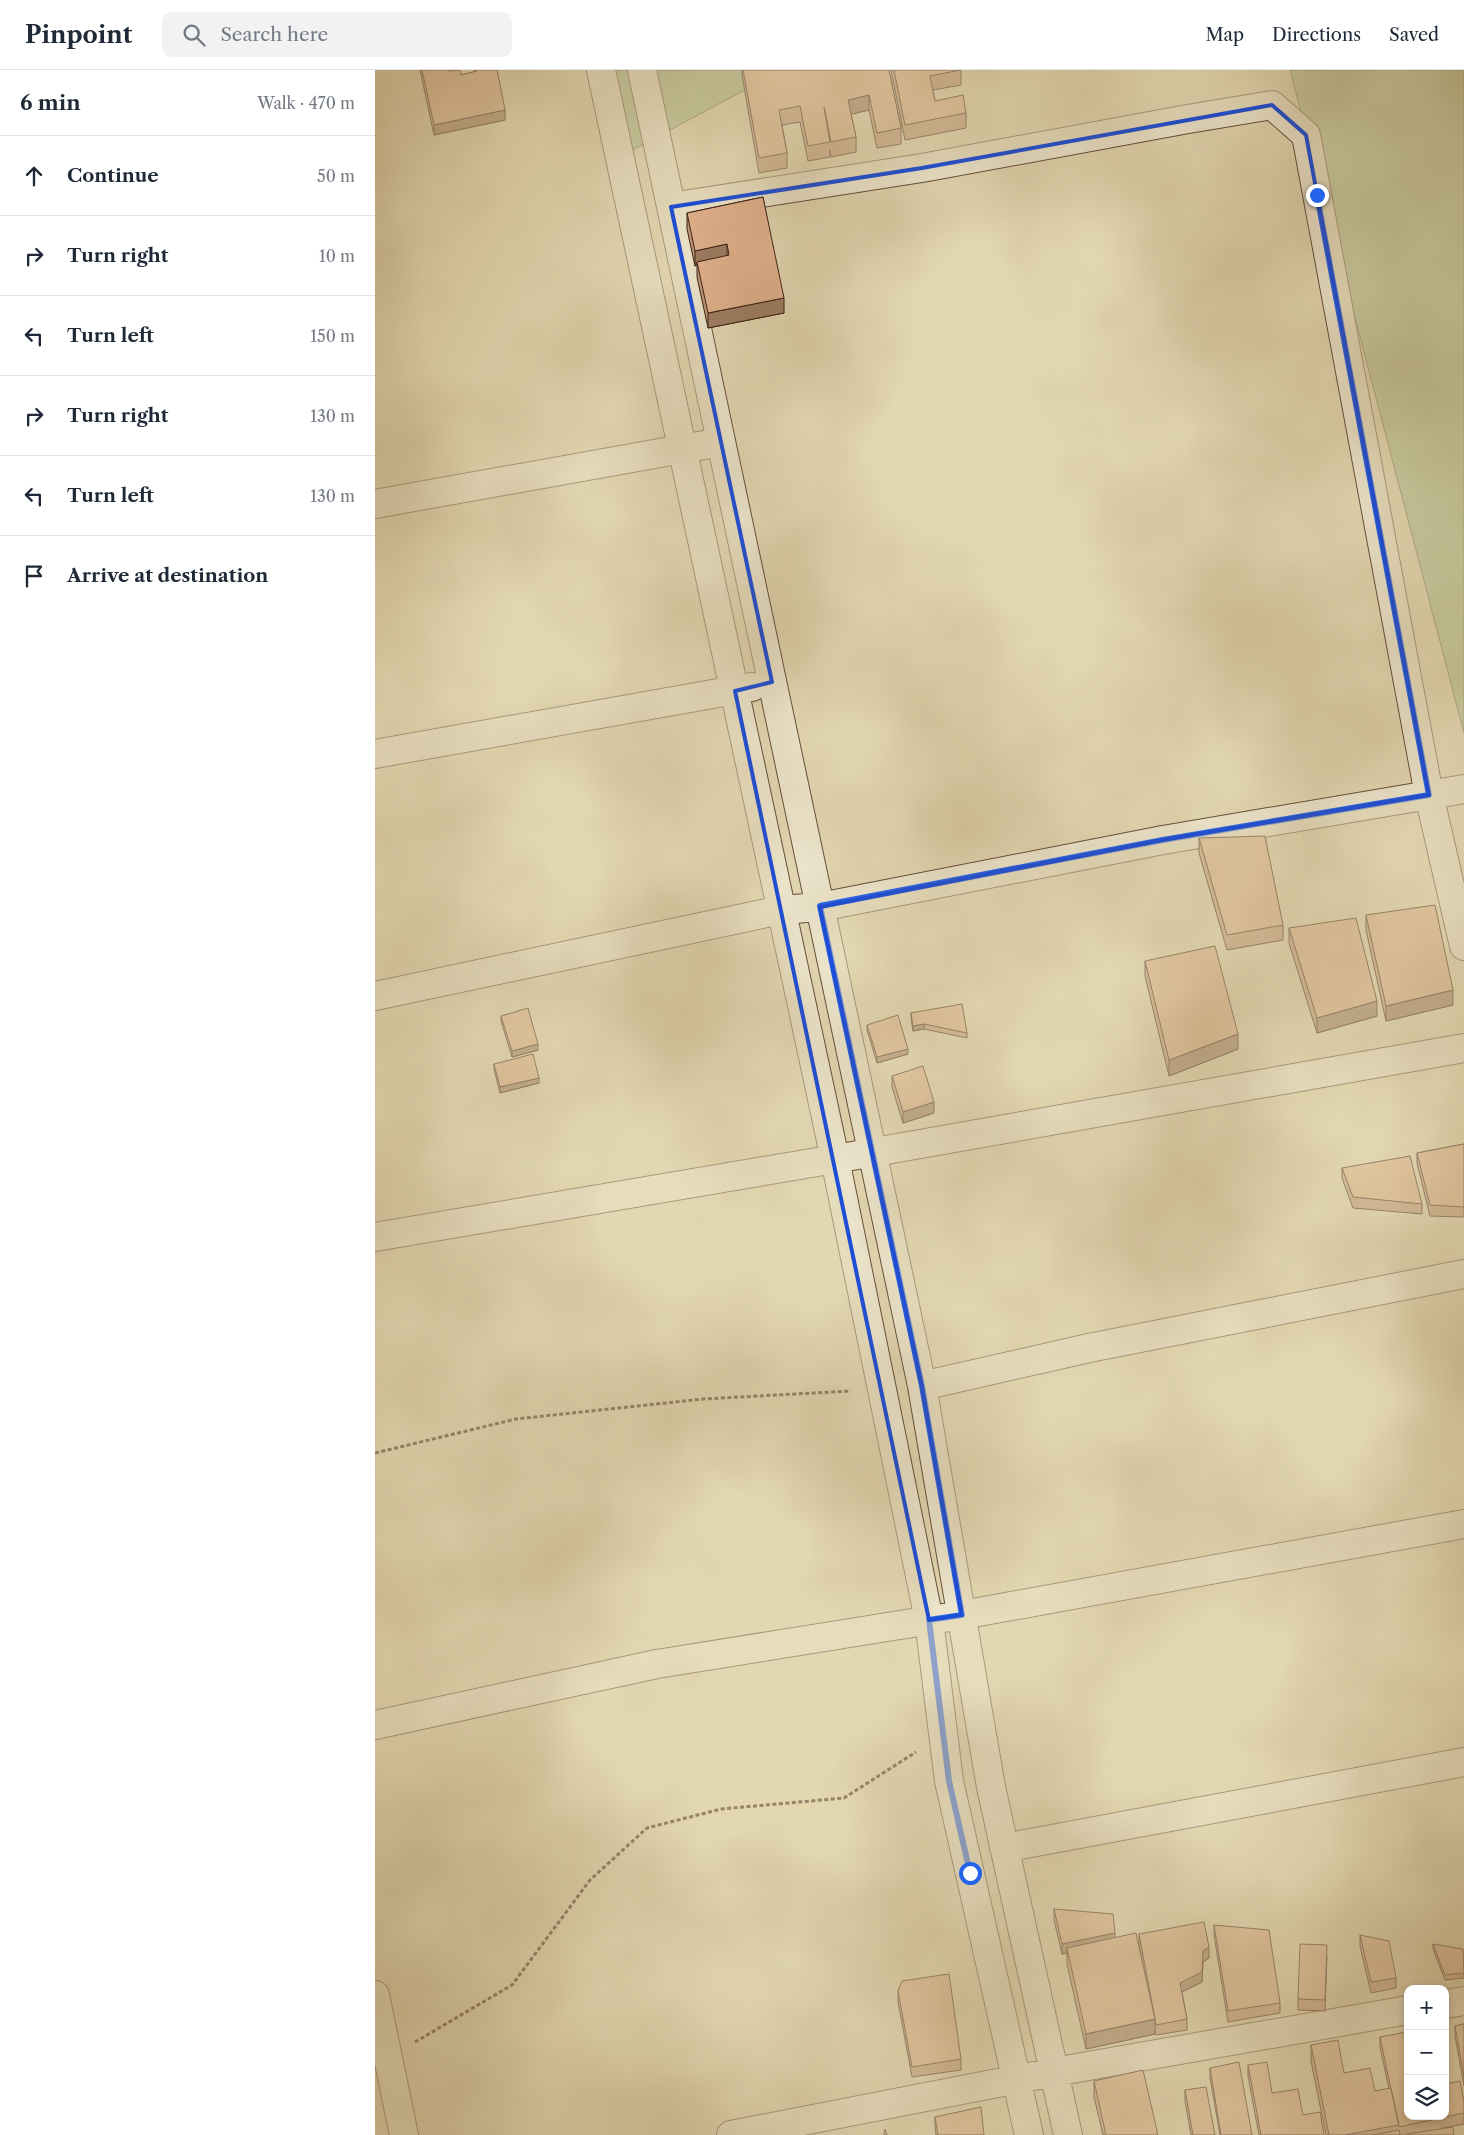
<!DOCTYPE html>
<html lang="en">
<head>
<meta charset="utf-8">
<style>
	body { margin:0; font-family:"Libre Caslon Text",serif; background:#f2f2f3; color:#1f2937 }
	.controls { position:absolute; right:15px; bottom:15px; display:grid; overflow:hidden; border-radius:10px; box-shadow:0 2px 8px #0003 }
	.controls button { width:45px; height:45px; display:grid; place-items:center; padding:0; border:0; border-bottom:1px solid #e0e1e3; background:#fff; color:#1f2937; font:25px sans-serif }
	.stop { position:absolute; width:15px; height:15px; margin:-11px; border:4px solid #2563eb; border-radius:50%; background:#fff }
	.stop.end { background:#2563eb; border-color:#fff; box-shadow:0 1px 5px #0008 }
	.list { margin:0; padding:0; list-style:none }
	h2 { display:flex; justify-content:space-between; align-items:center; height:65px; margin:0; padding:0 20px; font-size:21px }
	h2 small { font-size:16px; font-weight:400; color:#747a83 }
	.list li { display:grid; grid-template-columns:32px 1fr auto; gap:15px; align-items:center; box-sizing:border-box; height:80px; padding:0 20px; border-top:1px solid #e0e1e3 }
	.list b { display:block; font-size:19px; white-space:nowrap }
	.list em { font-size:16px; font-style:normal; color:#747a83 }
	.icon { flex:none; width:28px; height:28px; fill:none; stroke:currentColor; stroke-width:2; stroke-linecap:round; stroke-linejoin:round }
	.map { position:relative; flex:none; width:1089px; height:2065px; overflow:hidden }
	header { display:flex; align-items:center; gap:30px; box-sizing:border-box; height:70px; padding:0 25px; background:#fff; border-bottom:1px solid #e0e1e3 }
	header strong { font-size:24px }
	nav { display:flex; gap:28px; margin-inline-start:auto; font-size:18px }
	.search { width:350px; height:45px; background:#f2f2f3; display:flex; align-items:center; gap:12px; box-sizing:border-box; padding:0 18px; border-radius:10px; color:#747a83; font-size:19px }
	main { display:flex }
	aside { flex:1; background:#fff }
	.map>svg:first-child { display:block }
	.green { fill:#adbf90; stroke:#747053 }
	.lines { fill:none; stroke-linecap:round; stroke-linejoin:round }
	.minor-casing { stroke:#654e3d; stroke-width:30 }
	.path { stroke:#3b2016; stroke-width:3; stroke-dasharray:4 2.5; stroke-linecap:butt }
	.minor { stroke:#ece5cc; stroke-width:28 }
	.wall { fill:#c19878; stroke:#3b2016 }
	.shaded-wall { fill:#9d7c62; stroke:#3b2016 }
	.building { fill:#e0b18c; stroke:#3b2016 }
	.route { stroke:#2563eb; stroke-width:6 }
	.marked { fill:none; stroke:#1d4ed8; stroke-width:4; stroke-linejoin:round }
</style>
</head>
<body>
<header>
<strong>Pinpoint</strong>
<div class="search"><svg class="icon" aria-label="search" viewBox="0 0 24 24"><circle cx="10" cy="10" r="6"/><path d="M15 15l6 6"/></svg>Search here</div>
<nav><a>Map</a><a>Directions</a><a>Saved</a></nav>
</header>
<main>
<aside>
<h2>6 min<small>Walk · 470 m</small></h2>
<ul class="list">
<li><svg class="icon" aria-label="ahead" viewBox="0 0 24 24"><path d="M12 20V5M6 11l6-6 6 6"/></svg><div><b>Continue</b></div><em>50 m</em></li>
<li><svg class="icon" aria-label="right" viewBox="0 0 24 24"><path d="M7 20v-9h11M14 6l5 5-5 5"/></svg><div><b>Turn right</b></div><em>10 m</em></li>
<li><svg class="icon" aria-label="left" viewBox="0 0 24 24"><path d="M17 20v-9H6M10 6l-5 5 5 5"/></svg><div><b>Turn left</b></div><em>150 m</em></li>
<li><svg class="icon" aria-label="right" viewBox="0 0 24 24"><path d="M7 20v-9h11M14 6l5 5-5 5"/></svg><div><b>Turn right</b></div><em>130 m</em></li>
<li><svg class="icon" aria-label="left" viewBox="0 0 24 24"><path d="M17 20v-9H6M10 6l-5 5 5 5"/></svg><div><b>Turn left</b></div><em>130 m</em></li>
<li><svg class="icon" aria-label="arrive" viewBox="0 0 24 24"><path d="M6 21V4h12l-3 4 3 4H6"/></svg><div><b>Arrive at destination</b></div></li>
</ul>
</aside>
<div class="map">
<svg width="1089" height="2065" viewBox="0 0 1089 2065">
	<rect width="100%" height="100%" fill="#e2d7b1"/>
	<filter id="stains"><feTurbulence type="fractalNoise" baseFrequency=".004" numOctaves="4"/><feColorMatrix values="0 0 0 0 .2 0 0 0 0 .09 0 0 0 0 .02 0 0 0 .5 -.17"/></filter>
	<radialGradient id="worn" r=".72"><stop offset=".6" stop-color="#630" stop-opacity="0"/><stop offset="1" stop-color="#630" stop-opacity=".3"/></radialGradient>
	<!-- green -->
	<path class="green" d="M233 0H457L381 14 252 83Z
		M915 0H1089V663Z"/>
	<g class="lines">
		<defs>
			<path id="minor" d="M226 0 460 1089 554 1550 574 1711 654 2065
				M267 0 547 1316 616 1717 693 2065
				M296 137 547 98 813 49 897 35 931 65 1054 725 1089 719
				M0 434 346 372
				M0 684 377 617
				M0 926 406 840 445 837 788 770 1054 725 1089 876
				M0 1167 460 1089 1089 978
				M547 1316 714 1278 1089 1204
				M0 1655 282 1594 587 1545 1089 1454
				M629 1778 1089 1692
				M0 1925 29 2065
				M1070 1934 1089 1931
				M356 2065 679 2002 1033 1940"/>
		</defs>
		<!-- minor casing -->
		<use href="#minor" class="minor-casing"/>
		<!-- path -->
		<path class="path" d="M0 1383 141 1349 328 1329 476 1321
			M40 1972 137 1915 215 1810 272 1758 346 1739 469 1728 541 1682"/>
		<!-- minor -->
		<use href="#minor" class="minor"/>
	</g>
	<!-- wall -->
	<path class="wall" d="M45 0H73V1L86 5 99 2V0H122L130 50 59 65Z
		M367 0H514L526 58V74L502 78 494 40 476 44 481 67V82L456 87 455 80V87L433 91 425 52 407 55 412 83V98L384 103 367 5Z
		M516 0H586V15L558 20 560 31 591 43V58L530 70Z
		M388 127 409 243 333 258 322 207V195L320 196 312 159V143Z
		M824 768 908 855V870L852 880 824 783Z
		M991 845 1078 935 1011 951 991 860Z
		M914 858 1002 946 942 963 914 873Z
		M770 891 863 979 794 1006 770 906Z
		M536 943 592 963V968L549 959 538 961 536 948Z
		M126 946 163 980 137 987 126 951Z
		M492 955 533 984 502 993 492 960Z
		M119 994 164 1013 125 1023 119 999Z
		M517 1006 559 1043 528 1053 517 1017Z
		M1089 1074V1147L1055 1146 1042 1093V1083Z
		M967 1098 1047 1134V1144L978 1138 967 1108Z
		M679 1839 740 1868 767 1889 764 1875V1864L834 1888 828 1892 827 1912 807 1922 812 1949V1960L781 1965 780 1960V1964L711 1979 692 1894V1883L687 1884 679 1850Z
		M839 1855 905 1933V1943L853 1952 839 1865Z
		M985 1865 1021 1908V1918L996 1923 985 1876Z
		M1058 1874 1089 1899V1908L1070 1910 1058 1879Z
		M952 1886 950 1941 923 1940V1929Z
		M523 1921 586 1989V2000L537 2007 523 1932Z
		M1089 1954V2016L1080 1966V1956Z
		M1005 1967 1033 2046 1089 2032V2054L1067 2058 1079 2065H951L936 1991V1975L969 2003 1000 2021 1014 2019 1005 1977Z
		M873 1995 897 2023 928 2045 949 2065H884L873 2006Z
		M835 1998 877 2065H845L835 2008Z
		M719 2011 783 2065H728L719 2027Z
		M810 2020 840 2065H816L810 2031Z
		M560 2047 609 2065H561L560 2057Z"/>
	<!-- shaded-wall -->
	<path class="shaded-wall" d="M494 25V40L473 45V30Z
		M130 40V50L59 65V55Z
		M352 174V189L322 192V195L320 196V181Z
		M409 228V243L333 258V243Z
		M1078 920V935L1011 951V936Z
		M1002 931V946L942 963V948Z
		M549 954V959L538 961V956Z
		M863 964V979L794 1006V990Z
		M163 974V980L137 987V981Z
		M533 979V984L502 993V987Z
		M164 1008V1013L125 1023V1017Z
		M559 1032V1043L528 1053V1042Z
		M740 1863V1873L692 1878V1883L687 1884V1874Z
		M834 1877V1888L828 1892 827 1912 805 1923V1913L828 1881Z
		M780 1949V1964L711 1979V1964Z"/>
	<!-- building -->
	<path class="building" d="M47 0H73V1L85 0 86 5 102 1 101 0H122L130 40 59 55Z
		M368 0H514L526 58 502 63 494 25 473 30 481 67 456 72 449 37 455 72 433 76 425 36 404 40 412 83 384 88Z
		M519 0H585L555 6 560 31 588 25 591 43 530 55Z
		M388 127 409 228 333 243 322 192 354 185 352 174 320 181 312 143Z
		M890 766 908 855 852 865 824 768Z
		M1060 835 1078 920 1011 936 991 845Z
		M981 848 1002 931 942 948 914 858Z
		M840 876 863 964 794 990 770 891Z
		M587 934 592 963 549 954 538 956 536 943Z
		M153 938 163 974 137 981 126 946Z
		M523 945 533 979 502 987 492 955Z
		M158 984 164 1008 125 1017 119 994Z
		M548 996 559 1032 528 1042 517 1006Z
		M1089 1074V1137L1055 1135 1042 1083Z
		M1035 1086 1047 1134 978 1127 967 1098Z
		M679 1839 738 1844 740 1863 687 1874Z
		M829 1852 834 1877 828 1881 827 1902 805 1913 812 1949 781 1955 764 1864Z
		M839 1855 894 1860 905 1933 853 1941Z
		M761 1863 780 1949 711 1964 692 1878Z
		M985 1865 1014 1871 1021 1908 996 1912Z
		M925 1874 952 1875 950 1930 923 1929Z
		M1058 1874 1088 1879 1089 1903 1070 1905Z
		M574 1904 586 1989 537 1997 523 1921 527 1911Z
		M1089 1954V2006L1080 1956Z
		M1031 1962 1033 1970V2046H1070V2014L1085 2011 1089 2032V2043L1024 2057 1005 1967Z
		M963 1970 969 2003 995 1998 1000 2021 1016 2018 1024 2055 970 2065H954L936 1975Z
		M864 1992 877 2065H846L835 1998Z
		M892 1992 897 2023 923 2019 928 2045 945 2042 949 2065H886L873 1995Z
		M768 2000 783 2065H731L719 2011Z
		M831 2017 840 2065H818L810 2020Z
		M606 2037 609 2065H563L560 2047Z
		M1078 2057 1079 2065H1032V2064Z
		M510 2059 512 2065H509Z
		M1024 2060 1025 2065H998Z"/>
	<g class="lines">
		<!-- route -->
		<path class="route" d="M595 1803 574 1711 554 1550 587 1545 547 1316 445 836 788 770 1054 725 942 125"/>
	</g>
	<!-- marked area -->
	<path d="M0 0H1089V2065H0ZM897 35 931 65 1054 725 788 770 445 837 547 1316 587 1545 554 1550 360 621 397 612 296 137 547 98Z" fill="#e2d7b1" fill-opacity=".55" fill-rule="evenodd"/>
	<path class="marked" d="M897 35 931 65 1054 725 788 770 445 837 547 1316 587 1545 554 1550 360 621 397 612 296 137 547 98Z"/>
	<rect width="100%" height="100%" filter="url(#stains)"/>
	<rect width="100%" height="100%" fill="url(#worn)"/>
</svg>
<div class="controls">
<button>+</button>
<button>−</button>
<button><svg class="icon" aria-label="layers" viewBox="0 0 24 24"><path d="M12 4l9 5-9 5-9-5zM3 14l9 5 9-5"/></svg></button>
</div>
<div class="stop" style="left:595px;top:1803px"></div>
<div class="stop end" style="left:942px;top:125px"></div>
</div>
</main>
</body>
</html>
